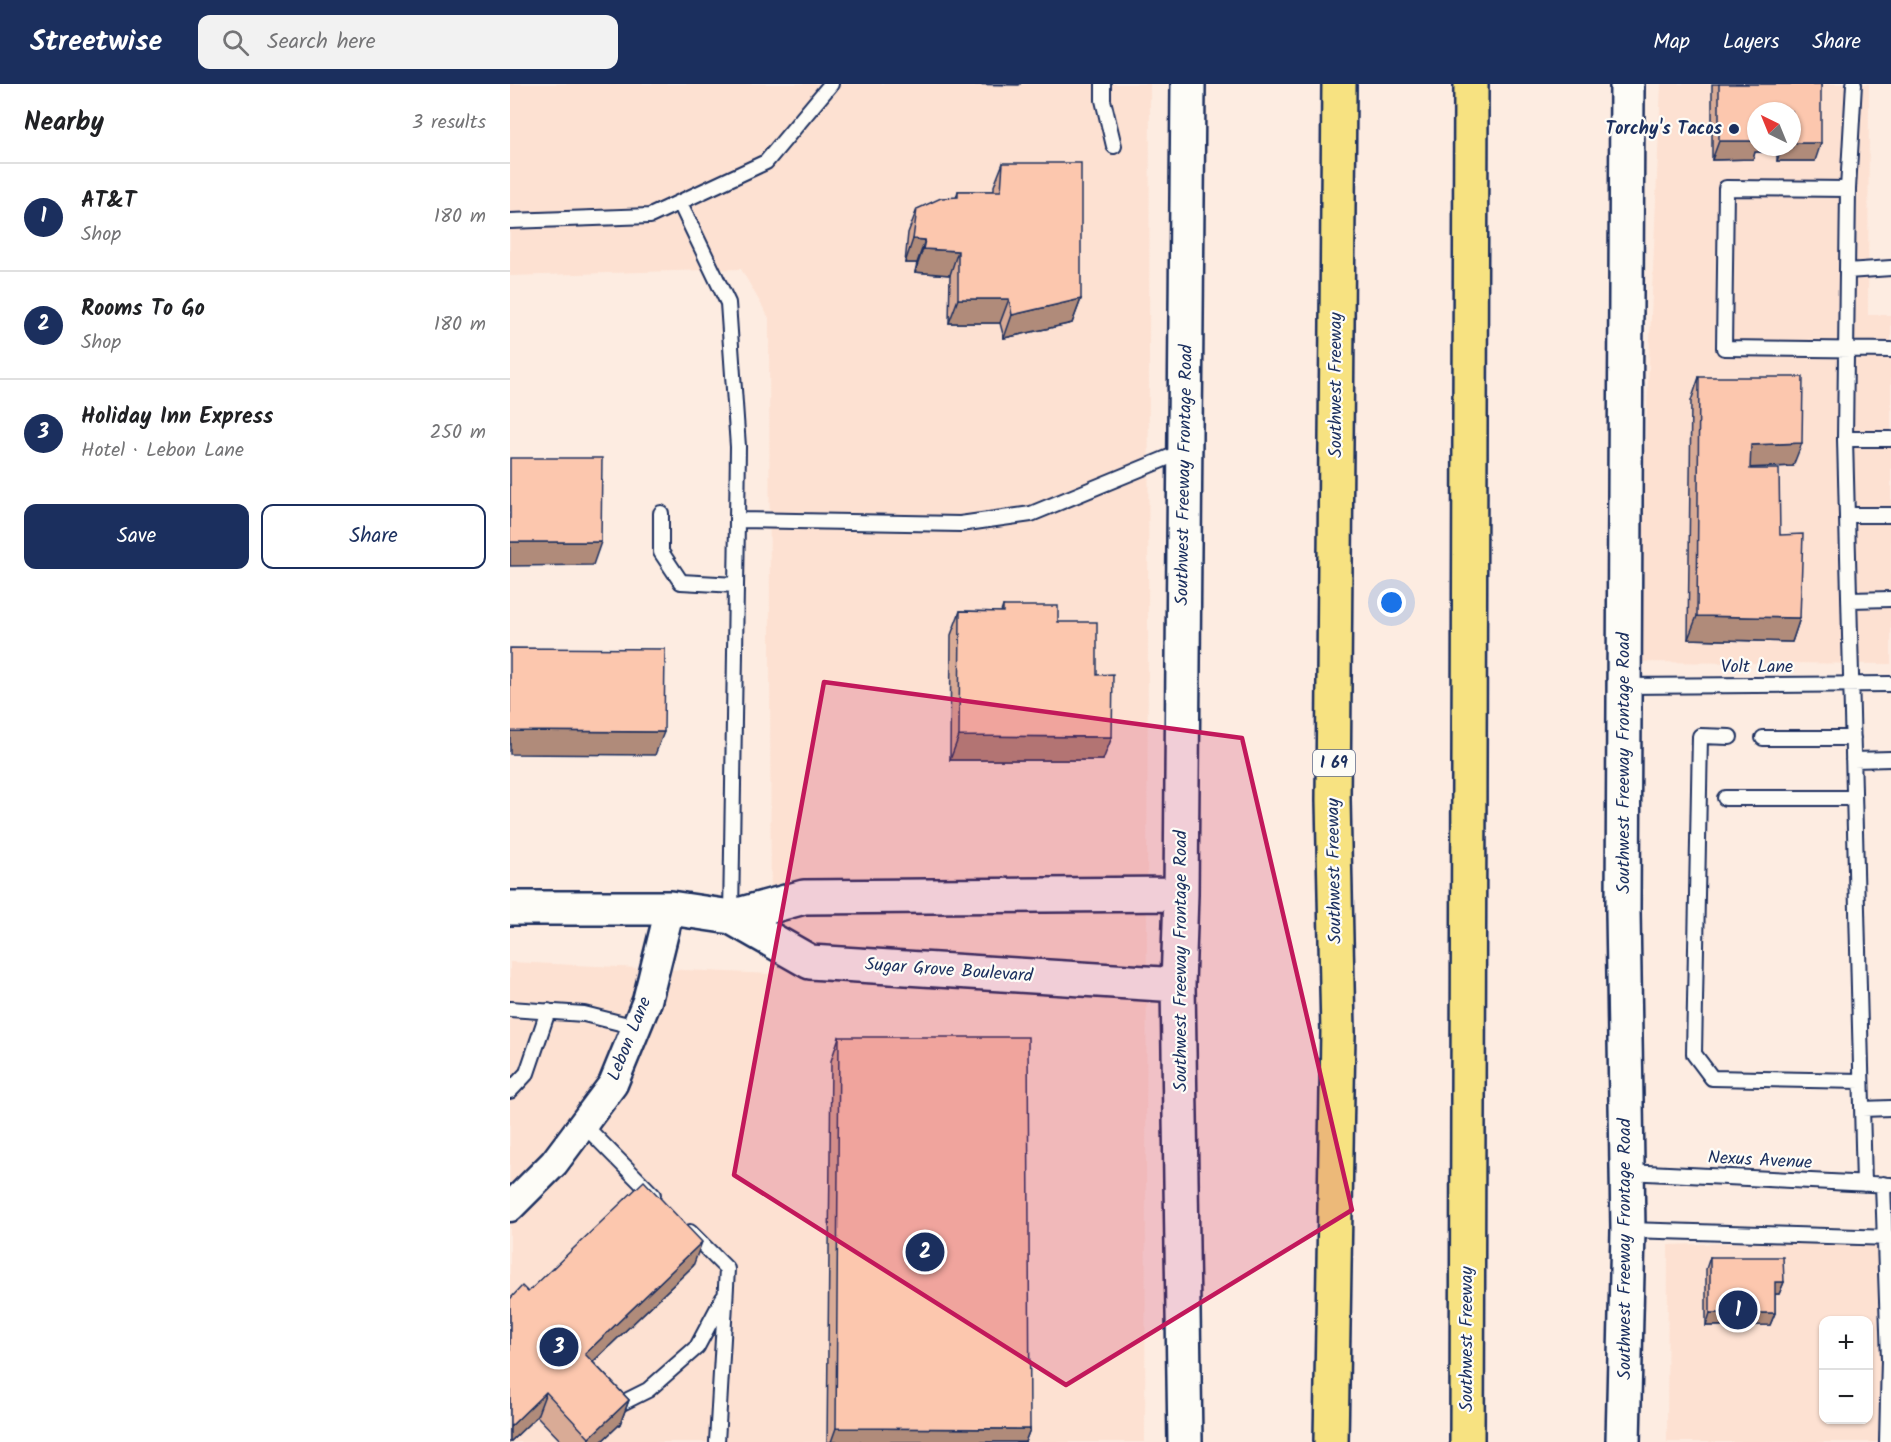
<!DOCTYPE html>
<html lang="en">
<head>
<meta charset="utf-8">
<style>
	body { margin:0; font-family:Kalam,sans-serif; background:#f2f2f2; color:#202124 }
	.controls { position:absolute; right:18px; bottom:18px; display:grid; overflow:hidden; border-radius:12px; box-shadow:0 2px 4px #0004 }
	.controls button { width:54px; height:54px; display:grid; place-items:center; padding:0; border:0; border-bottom:2px solid #e0e0e0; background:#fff; color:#202124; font:30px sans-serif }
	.compass { position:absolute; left:1237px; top:18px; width:54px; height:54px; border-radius:50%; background:#fff; box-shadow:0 2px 4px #0004; rotate:317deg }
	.you { position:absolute; left:882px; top:519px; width:21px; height:21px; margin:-15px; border:4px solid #fff; border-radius:50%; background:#1a73e8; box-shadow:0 0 0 9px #1a73e833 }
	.badge { display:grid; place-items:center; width:39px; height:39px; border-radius:50%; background:#1b2f5e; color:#fff; font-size:20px; font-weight:700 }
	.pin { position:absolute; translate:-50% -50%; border:3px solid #fff; box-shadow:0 2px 6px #0006 }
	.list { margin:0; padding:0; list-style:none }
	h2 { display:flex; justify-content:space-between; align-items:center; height:78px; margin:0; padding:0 24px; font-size:26px }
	h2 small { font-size:20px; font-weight:400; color:#757577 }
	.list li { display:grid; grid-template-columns:39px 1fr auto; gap:18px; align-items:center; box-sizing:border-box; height:108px; padding:0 24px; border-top:2px solid #e0e0e0 }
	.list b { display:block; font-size:22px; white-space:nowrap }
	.list p { margin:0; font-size:20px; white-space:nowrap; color:#757577 }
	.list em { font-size:20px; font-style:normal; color:#757577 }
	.actions { display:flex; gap:12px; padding:18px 24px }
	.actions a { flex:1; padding:14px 0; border:2px solid #1b2f5e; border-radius:12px; text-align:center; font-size:21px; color:#1b2f5e }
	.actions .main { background:#1b2f5e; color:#fff }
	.icon { flex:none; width:33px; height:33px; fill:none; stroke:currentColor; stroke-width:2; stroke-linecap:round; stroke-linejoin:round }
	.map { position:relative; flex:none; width:1381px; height:1358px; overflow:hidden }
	header { display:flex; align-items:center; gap:36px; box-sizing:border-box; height:84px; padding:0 30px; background:#1b2f5e; color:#fff }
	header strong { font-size:28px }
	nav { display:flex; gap:33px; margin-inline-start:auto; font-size:21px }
	.search { width:420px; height:54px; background:#f2f2f2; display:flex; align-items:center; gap:15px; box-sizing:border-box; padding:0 21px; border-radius:12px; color:#757577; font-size:22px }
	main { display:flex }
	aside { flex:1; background:#fff }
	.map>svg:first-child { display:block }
	.built { fill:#fde1d2; fill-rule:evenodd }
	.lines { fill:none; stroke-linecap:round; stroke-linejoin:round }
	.lane-casing { stroke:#1b2f5e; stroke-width:18 }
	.street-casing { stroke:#1b2f5e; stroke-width:33 }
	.secondary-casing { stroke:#1b2f5e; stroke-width:38 }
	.highway-casing { stroke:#1b2f5e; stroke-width:38 }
	.lane { stroke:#fdfcf7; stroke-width:14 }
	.street { stroke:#fdfcf7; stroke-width:28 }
	.secondary { stroke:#fdfcf7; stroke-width:33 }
	.highway { stroke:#f7e281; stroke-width:33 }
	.wall { fill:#d9ab96; stroke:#1b2f5e; stroke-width:1.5; fill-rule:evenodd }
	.shaded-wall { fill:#b08b7a; stroke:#1b2f5e; stroke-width:1.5 }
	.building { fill:#fcc7ae; stroke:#1b2f5e; stroke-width:1.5 }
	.marked { fill:#c2185b; fill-opacity:0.2; stroke:#c2185b; stroke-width:4.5; stroke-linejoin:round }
	.poi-dot { fill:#1b2f5e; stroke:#fdfcf7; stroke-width:2 }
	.labels { text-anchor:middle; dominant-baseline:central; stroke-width:4.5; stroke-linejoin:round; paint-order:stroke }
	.shield { fill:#fdfcf7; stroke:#5f6c8c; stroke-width:1.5 }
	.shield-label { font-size:16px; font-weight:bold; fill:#1b2f5e }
	.poi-label { font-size:18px; font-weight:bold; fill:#1b2f5e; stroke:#fdfcf7; text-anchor:end }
	.street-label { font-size:18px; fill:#1b2f5e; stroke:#fdfcf7 }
</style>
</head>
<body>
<header>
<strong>Streetwise</strong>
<div class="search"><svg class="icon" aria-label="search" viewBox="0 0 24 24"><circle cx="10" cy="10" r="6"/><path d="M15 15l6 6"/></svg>Search here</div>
<nav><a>Map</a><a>Layers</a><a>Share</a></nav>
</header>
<main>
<aside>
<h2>Nearby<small>3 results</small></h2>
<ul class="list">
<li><span class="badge">1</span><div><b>AT&amp;T</b><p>Shop</p></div><em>180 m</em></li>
<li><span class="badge">2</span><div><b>Rooms To Go</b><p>Shop</p></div><em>180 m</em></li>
<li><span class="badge">3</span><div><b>Holiday Inn Express</b><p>Hotel · Lebon Lane</p></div><em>250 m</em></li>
</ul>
<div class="actions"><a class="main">Save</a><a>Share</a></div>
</aside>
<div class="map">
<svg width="1381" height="1358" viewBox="0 0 1381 1358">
	<rect width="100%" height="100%" fill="#fdece1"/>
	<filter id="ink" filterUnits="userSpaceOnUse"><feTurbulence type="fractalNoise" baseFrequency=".0167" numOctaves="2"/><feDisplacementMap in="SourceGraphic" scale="12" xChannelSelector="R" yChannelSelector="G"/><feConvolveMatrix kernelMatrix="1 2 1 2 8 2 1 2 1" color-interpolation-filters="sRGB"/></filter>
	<g filter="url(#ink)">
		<!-- built -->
		<path class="built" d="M0 0H640L635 1358H0V878L261 890 259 234 231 185 0 192Z
			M1151 0H1359L1358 231H1381V580L1126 578ZM1246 27H1282V63H1246Z
			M1381 1153V1358H1157L1158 1161ZM1314 1236H1358V1336H1314Z"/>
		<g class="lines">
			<defs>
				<path id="lane" d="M593 0V16L604 62
					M1344 0 1338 105 1216 104 1214 264 1381 266
					M1338 105 1337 187 1381 184
					M170 119 218 219 228 363 227 436
					M0 137 140 132 256 78 321 0
					M1337 187 1335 355 1354 1100
					M1335 355H1381
					M151 429V468L171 498 226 501
					M1338 431H1381
					M1340 516 1381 515
					M1114 602 1381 600
					M1220 653 1190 652 1184 970 1202 994 1351 997
					M1253 654H1343
					M1343 676 1381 675
					M1215 714H1344
					M221 833 227 436 450 440 521 430 674 367
					M0 925 74 930 126 943
					M0 1007 17 989 38 927
					M1352 1025 1381 1024
					M73 1040 143 1111
					M1117 1088 1381 1101
					M1373 1100 1379 1275 1377 1358
					M1118 1146 1381 1154
					M180 1148 217 1185 207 1358
					M102 1324 138 1306 187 1263 213 1214"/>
				<path id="street" d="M0 1123 44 1079 103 1000 137 917 160 824"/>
				<path id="secondary" d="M0 824H160L221 833 300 878 668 901
					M221 833 294 813 671 810
					M675 1358 668 901 671 810 678 0
					M1113 1358 1118 1146 1113 827 1117 0"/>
				<path id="highway" d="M821 1358 828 948 823 716 829 0
					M957 1358 961 0"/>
			</defs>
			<!-- lane casing -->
			<use href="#lane" class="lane-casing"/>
			<!-- street casing -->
			<use href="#street" class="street-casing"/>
			<!-- secondary casing -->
			<use href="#secondary" class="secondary-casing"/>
			<!-- highway casing -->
			<use href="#highway" class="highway-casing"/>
			<!-- lane -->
			<use href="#lane" class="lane"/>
			<!-- street -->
			<use href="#street" class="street"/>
			<!-- secondary -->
			<use href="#secondary" class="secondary"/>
			<!-- highway -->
			<use href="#highway" class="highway"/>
		</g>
		<!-- wall -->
		<path class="wall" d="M1202 0H1311L1305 77H1267V68H1245L1243 75 1202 76ZM1282 27V63H1246Z
			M493 79 571 215 562 239 494 254 490 239H439L440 191 405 188 407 179H395L398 149 407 125 446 114 448 107H484V102Z
			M1189 293 1283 382 1240 384 1270 451 1290 534 1282 558 1178 555 1181 317Z
			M493 522 548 538 587 591 593 676H440L441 551 450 527 491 528Z
			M329 953 520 1345 515 1358H317L321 977Z
			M1200 1173 1274 1198 1269 1210H1265V1229L1260 1241 1196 1242V1185Z
			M183 1182 83 1278 119 1316 110 1340 91 1358H52L27 1332 0 1358V1215L18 1208Z"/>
		<!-- shaded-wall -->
		<path class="shaded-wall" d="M435 0H510L509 1Z
			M1209 57H1246V63H1269L1267 68H1245L1243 75 1202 76Z
			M1282 59H1311L1305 77H1267L1272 63H1282Z
			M403 155 415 156 407 179H395Z
			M413 165 448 167 440 191 405 188Z
			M448 215H499L490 239H439Z
			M571 215 562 239 494 254 502 231Z
			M1292 359 1283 382 1233 384 1241 361Z
			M0 458H91L83 481 0 482Z
			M1187 532 1290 534 1282 558 1178 555Z
			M0 647 154 648 145 671 0 670Z
			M449 652 602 653 593 676H440Z
			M192 1158 183 1182 66 1294 75 1270Z
			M1265 1198H1274L1269 1210H1260Z
			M1200 1229H1265L1260 1241 1196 1242Z
			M36 1308 27 1332 0 1358V1343Z
			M119 1316 110 1340 91 1358H78L79 1354Z
			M326 1344 520 1345 515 1358H321Z"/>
		<!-- building -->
		<path class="building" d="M1209 0H1311V59H1282V27H1246V57H1209Z
			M493 79H571V215L502 231 499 215H448V167L413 165 415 156 403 155 407 125 431 114 448 113V107H491Z
			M1189 293H1293L1292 359 1241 361 1240 385H1269L1270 451 1293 450 1290 534 1187 532Z
			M0 374H92L91 458H0Z
			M493 522H548V538H587V591L603 590 602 653 449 652 450 527 493 528Z
			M0 564 155 565 154 648 0 647Z
			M329 953H518L520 1345 326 1344Z
			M134 1097 192 1158 75 1270 119 1316 79 1354 36 1308 0 1343V1215L12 1202 18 1208Z
			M1200 1173H1273L1274 1198H1265V1229H1200Z"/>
	</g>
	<!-- marked area -->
	<path class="marked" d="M314 598 732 654 842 1126 556 1301 224 1091Z"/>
	<!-- markers -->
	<circle class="poi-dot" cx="1224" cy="45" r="6"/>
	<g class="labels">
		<!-- shield labels -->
		<rect class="shield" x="803" y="666" width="42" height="26" rx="4.5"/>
		<g class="shield-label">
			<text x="824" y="679">I 69</text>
		</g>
		<!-- poi labels -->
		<g class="poi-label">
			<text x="1212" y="45">Torchy's Tacos</text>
		</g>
		<!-- street labels -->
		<g class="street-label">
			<text transform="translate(826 301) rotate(-90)">Southwest Freeway</text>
			<text transform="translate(675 391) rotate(-89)">Southwest Freeway Frontage Road</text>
			<text x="1247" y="583">Volt Lane</text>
			<text transform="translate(1114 679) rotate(-90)">Southwest Freeway Frontage Road</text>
			<text transform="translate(825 787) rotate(-91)">Southwest Freeway</text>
			<text transform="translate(671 877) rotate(-90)">Southwest Freeway Frontage Road</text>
			<text transform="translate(439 887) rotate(4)">Sugar Grove Boulevard</text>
			<text transform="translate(120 955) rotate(-68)">Lebon Lane</text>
			<text transform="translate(1250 1077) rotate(3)">Nexus Avenue</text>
			<text transform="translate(1115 1165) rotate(-90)">Southwest Freeway Frontage Road</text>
			<text transform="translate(957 1255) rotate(-90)">Southwest Freeway</text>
		</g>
	</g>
</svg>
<div class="controls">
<button>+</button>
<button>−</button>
</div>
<svg class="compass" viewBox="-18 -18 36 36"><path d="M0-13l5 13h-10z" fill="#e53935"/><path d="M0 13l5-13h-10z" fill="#757577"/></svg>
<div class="you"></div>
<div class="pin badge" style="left:1228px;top:1226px">1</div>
<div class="pin badge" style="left:415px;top:1168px">2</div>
<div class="pin badge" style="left:49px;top:1263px">3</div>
</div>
</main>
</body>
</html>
